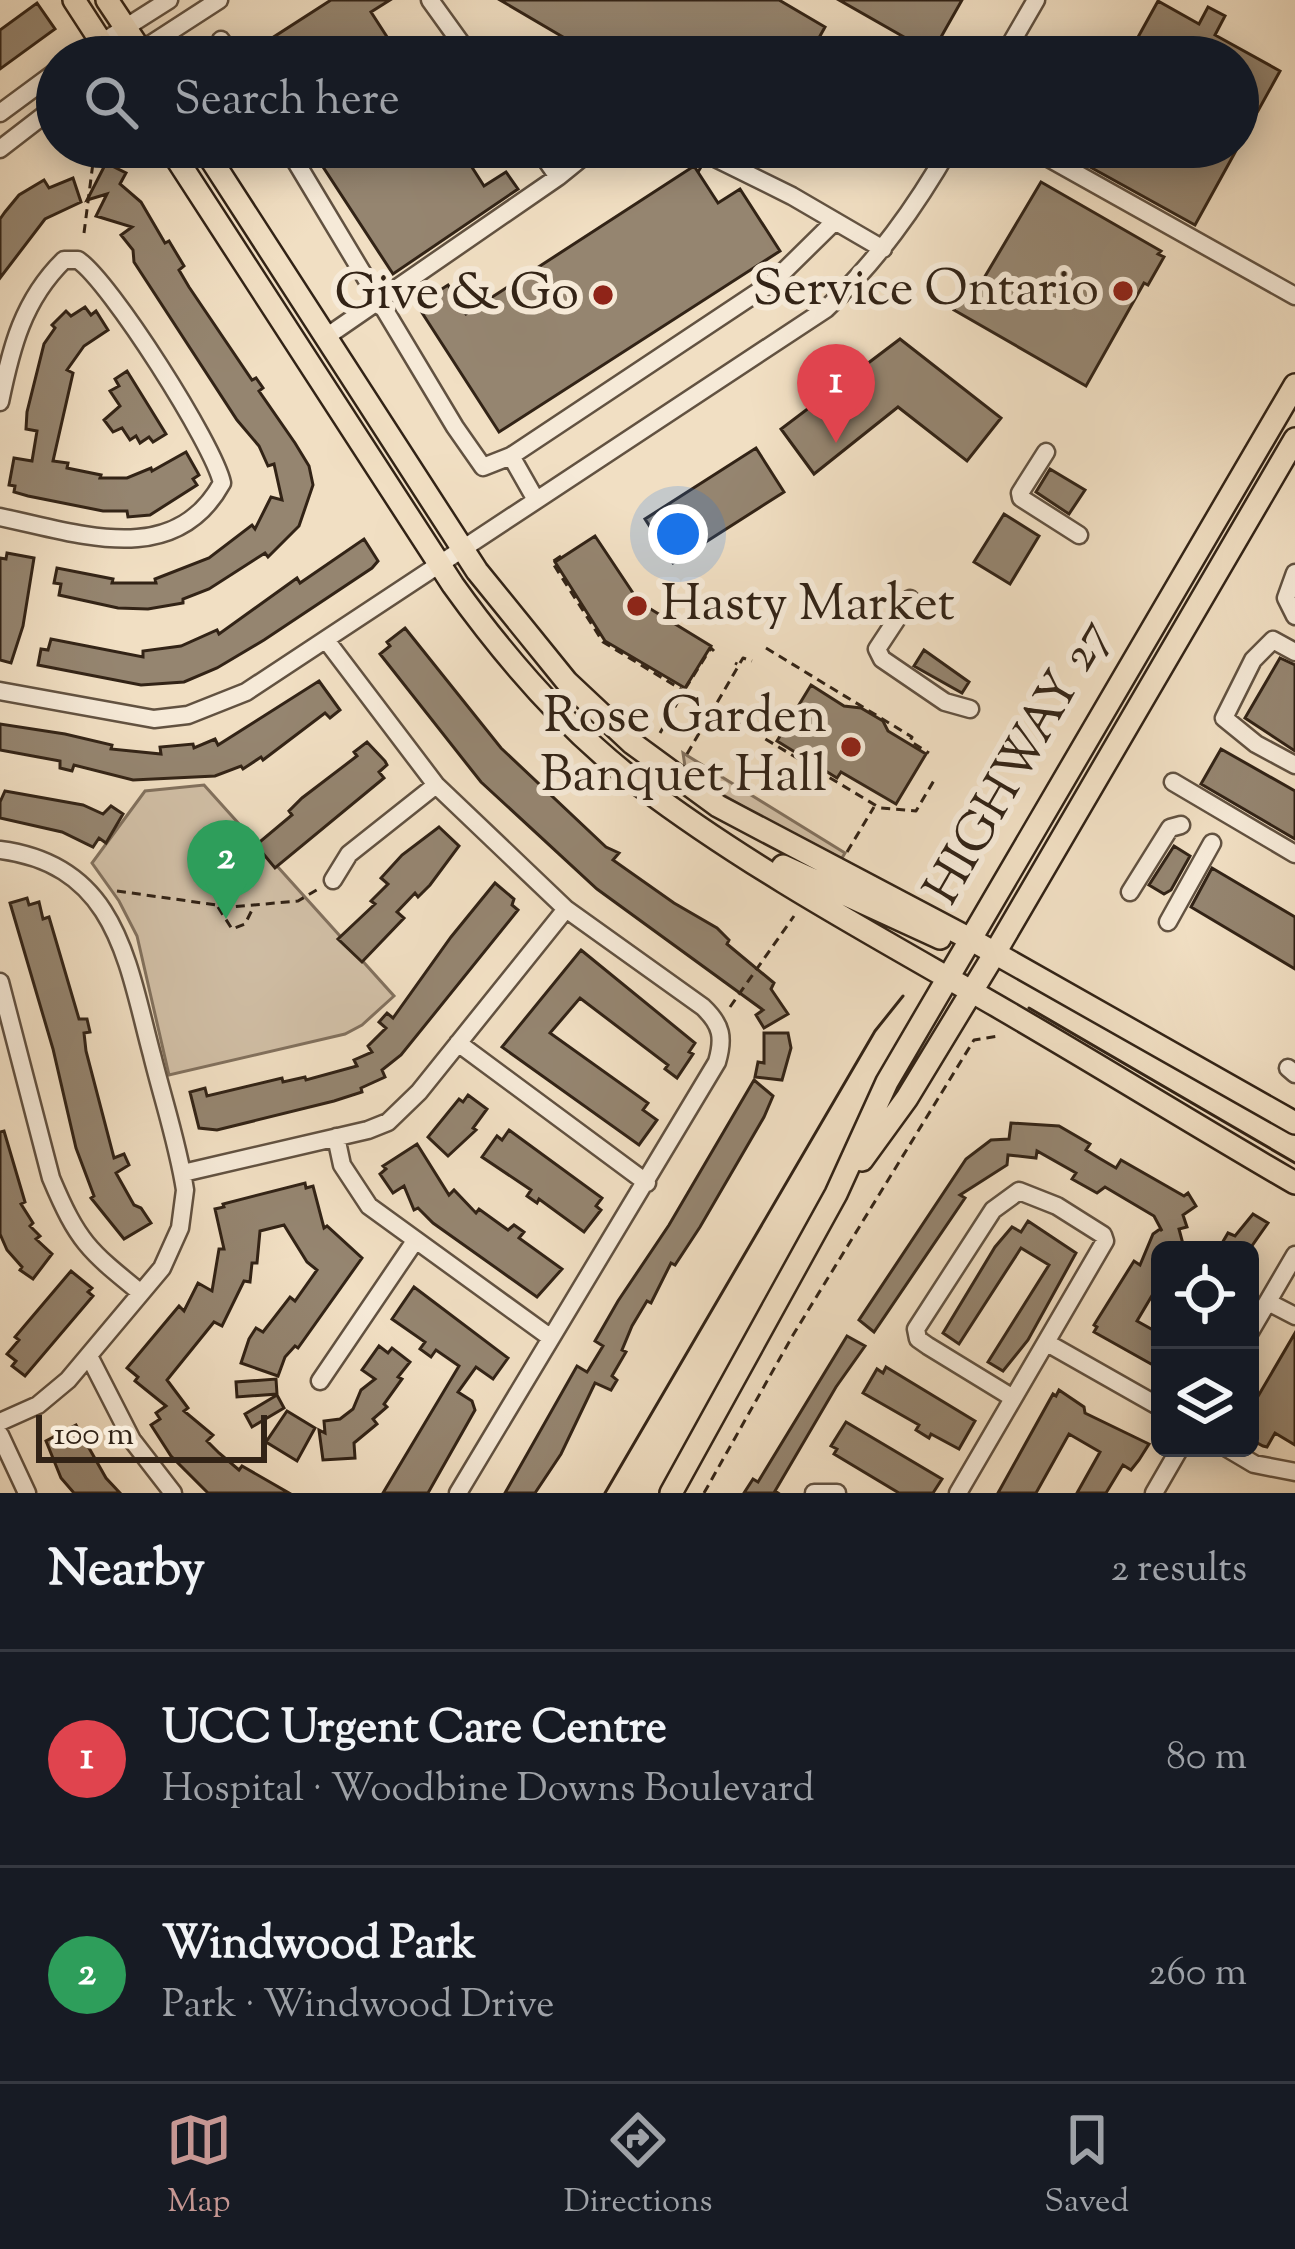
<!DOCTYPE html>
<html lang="en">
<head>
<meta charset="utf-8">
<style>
	body { margin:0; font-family:"Sorts Mill Goudy",serif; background:#242831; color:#f1f3f6 }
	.controls { position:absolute; right:36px; bottom:36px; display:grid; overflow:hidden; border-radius:18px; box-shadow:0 6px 30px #0003 }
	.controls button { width:108px; height:108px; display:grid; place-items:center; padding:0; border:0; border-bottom:3px solid #363941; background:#171b24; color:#f1f3f6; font:60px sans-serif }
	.scale { position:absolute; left:36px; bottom:30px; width:231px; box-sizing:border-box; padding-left:12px; border:6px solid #322316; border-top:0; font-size:33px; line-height:42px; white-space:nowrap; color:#322316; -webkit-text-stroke:9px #f6ead8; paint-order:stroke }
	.you { position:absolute; left:678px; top:534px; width:42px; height:42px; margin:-30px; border:9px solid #fff; border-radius:50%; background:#1a73e8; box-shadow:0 0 0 18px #1a73e833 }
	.badge { display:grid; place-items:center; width:78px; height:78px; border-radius:50%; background:#c59692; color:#fff; font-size:39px; font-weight:700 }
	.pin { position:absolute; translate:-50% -99px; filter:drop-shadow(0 3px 6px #0008) }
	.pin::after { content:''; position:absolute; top:63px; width:42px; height:36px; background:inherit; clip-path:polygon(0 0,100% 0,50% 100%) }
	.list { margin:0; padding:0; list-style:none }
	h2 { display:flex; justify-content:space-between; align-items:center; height:156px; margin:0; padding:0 48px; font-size:51px }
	h2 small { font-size:39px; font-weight:400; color:#9ea1a6 }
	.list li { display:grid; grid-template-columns:78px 1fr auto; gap:36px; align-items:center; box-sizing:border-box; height:216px; padding:0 48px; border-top:3px solid #363941 }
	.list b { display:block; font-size:45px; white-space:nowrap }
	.list p { margin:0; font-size:39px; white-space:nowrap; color:#9ea1a6 }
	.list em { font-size:39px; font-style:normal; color:#9ea1a6 }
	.icon { flex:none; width:66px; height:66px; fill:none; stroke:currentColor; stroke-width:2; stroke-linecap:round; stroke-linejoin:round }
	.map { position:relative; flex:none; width:1295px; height:1493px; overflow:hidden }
	.search { position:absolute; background:#171b24; box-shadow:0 6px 30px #0003; left:36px; right:36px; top:36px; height:132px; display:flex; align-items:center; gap:30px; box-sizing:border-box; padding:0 42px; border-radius:66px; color:#9ea1a6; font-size:45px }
	.sheet { height:588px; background:#171b24 }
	nav { display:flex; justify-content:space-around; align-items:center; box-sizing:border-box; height:168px; border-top:3px solid #363941; background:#171b24; font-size:33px; color:#9ea1a6 }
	nav a { display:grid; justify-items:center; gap:6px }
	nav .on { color:#c59692 }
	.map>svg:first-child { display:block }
	.green { fill:#d1bfa6; stroke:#82715e; stroke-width:3 }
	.building { fill:#958570; stroke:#322316; stroke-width:3 }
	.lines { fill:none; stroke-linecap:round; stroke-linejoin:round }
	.minor-casing { stroke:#625241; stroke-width:21 }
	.major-casing { stroke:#322316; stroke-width:26 }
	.path { stroke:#322316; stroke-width:3; stroke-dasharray:9 6; stroke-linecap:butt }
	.minor { stroke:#f6ead8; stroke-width:16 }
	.major { stroke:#f1dfc3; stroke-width:21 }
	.tram { stroke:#322316; stroke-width:3 }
	.path-bridge { stroke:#322316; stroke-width:3; stroke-dasharray:9 6; stroke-linecap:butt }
	.poi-dot { fill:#8f2418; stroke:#f6ead8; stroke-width:4.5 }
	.labels { text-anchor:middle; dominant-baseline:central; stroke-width:12; stroke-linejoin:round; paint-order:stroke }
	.poi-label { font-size:51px; fill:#322316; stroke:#f6ead8; text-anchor:end }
	.street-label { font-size:51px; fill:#322316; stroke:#f6ead8 }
</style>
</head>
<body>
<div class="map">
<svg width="1295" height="1493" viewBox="0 0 1295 1493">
	<rect width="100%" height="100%" fill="#f1dfc3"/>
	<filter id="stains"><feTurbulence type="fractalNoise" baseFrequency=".00167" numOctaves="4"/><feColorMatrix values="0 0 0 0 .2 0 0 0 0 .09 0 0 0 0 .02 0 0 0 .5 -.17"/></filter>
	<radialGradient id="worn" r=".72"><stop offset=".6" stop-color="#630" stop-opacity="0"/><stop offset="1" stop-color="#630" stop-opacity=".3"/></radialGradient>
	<!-- green -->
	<path class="green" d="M683 753 845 853 839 863 686 773Z
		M204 785 394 996 362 1025 345 1034 169 1075 137 936 119 901 92 863 145 791Z"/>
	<!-- building -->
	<path class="building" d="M331 0H390L371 12 400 57H260L255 49Z
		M500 0H779L825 27 820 36 856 57H597Z
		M839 0H962L932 53Z
		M1158 1 1199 24 1208 7 1225 16 1215 35 1280 71 1238 147V57H1127Z
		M37 3 55 29 0 69V30Z
		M310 147H459L484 186 506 172 518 189 393 274Z
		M1078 147H1238L1195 225 1072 157Z
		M106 163 126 173 120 184 141 202 165 243 169 241 184 266 179 270 189 287 252 380 256 378 263 388 259 391 295 443 309 466 313 485 299 526 268 557 265 553 209 589 183 599V603L148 609 118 608 59 595 61 584 54 583 57 568 113 579 112 583H156L155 579 209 558 252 525 255 529 271 497 282 500 274 464 268 466 259 446 237 420 134 262 133 250 121 235 132 227 96 216 107 194 87 200Z
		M694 166 718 203 740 189 780 251 499 432 417 305 448 285 466 314Z
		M73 178 81 202 45 219 0 278V219L5 212 19 195 44 180 49 188Z
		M1041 182 1161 251 1158 254 1164 257 1148 285 1144 283 1086 386 954 310 961 298 968 305Z
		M85 307 91 315 96 311 108 330 84 346 67 370 73 373 53 461 68 463 67 468 101 475 100 478H127L151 468 152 471 186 452 199 475 193 479 197 485 150 515 128 517 127 511H103L28 496 14 492 15 486 9 485 14 458 32 461 37 431 26 429 27 412 44 344 55 328 52 325 66 311 71 316Z
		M900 339 1001 418 967 461 898 407 814 474 781 429Z
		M127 371 166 434 153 442 149 437 140 443 136 436 130 440 122 428 113 432 104 420 120 406 110 391 119 386 115 379Z
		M756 448 784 492 673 563 645 519Z
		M1050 469 1085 490 1069 514 1036 492Z
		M1004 514 1039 536 1010 584 974 562Z
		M595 536 639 602 711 646 685 688 605 641 555 562Z
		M364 539 378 561 372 568 264 640 217 668 184 682 141 685 38 665 41 649 48 650 51 639 143 657V651L181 646 217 630 219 634 297 578 300 583Z
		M7 553 34 558 23 626 11 663 0 660V558L6 559Z
		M405 628 501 748 606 847 619 853 613 860 674 903 717 928 729 940 727 944 774 983 771 989 788 1014 764 1028 756 1015 763 1010 597 889 481 782 380 654 390 646 387 642Z
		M924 650 969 682 962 693 914 666Z
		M1280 658 1295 665V751L1245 718Z
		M319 681 340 710 330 718 325 713 263 760 261 757 243 769 241 766 215 776 133 780 74 765 72 771 60 768V761L0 750V724L65 734 112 745 111 749 161 754 160 747 193 744 194 748 215 739 218 745Z
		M811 685 844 706 861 708 883 721 888 731 926 754 896 804 841 772 837 778 777 741Z
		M367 742 385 761 387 765 379 772 384 778 275 868 256 845 292 815 289 811 302 798 357 756 354 752Z
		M1221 749 1295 791V839L1201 784Z
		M5 791 83 805 103 814 111 806 123 814 106 843 99 838 93 847 62 832 0 818V802Z
		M439 827 459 846 430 885 418 897 415 893 397 912 404 918 362 962 338 939 375 904 371 901 388 884 381 878 402 855Z
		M1174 846 1190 856 1171 890 1164 894 1149 885Z
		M1212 868 1295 917V969L1191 907Z
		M495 883 514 899 512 905 518 910 401 1055 382 1070 385 1077 361 1088 362 1092 334 1101 217 1130 199 1128 190 1092 205 1088 207 1096 282 1078 283 1082 305 1077 306 1080 357 1066 354 1060 372 1052 368 1046 386 1028 379 1022 387 1013 393 1018 451 937Z
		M27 898 29 905 39 902 43 919 49 917 79 1019H87L90 1032 84 1033 86 1051 114 1158 124 1154 129 1165 116 1173 134 1205 141 1208 151 1223 124 1239 91 1198 94 1196 76 1148 53 1049 10 903Z
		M581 950 695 1043 689 1052 693 1054 677 1078 665 1069 668 1065 580 998 550 1033 648 1103 643 1110 657 1120 639 1145 502 1047Z
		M764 1033H788L791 1048 782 1080 755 1077 758 1062 764 1063Z
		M754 1080 773 1096 764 1117 700 1227 675 1265 671 1263 651 1303 647 1301 632 1326 622 1350 626 1352 612 1376 617 1380 611 1390 595 1383 561 1454 535 1493H505L577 1366 587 1372 589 1369 603 1346 595 1341 618 1301 669 1225Z
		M468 1095 487 1109 473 1128 476 1130 448 1156 428 1137 459 1099 463 1102Z
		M1011 1123 1059 1126 1090 1144 1086 1150 1099 1158 1116 1168 1121 1160 1184 1196 1188 1193 1196 1206 1183 1215 1187 1227 1179 1229 1183 1244 1160 1248V1282L1137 1321 1160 1334V1369L1094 1332 1097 1327 1094 1325 1134 1261 1140 1265 1153 1234 1160 1229 1162 1231 1154 1216 1105 1187 1097 1193 1072 1179 1076 1173 1037 1151 1036 1158 1008 1155 1007 1165 960 1195 965 1198 874 1332 859 1320 966 1159 991 1140 1009 1139Z
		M509 1130 602 1198 596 1206 601 1210 584 1232 539 1199 537 1203 527 1196 531 1190 482 1157 497 1136 502 1140Z
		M4 1131 25 1202 21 1204 33 1223 30 1226 40 1236 36 1239 52 1254 33 1279 20 1270 22 1267 7 1250 0 1234V1132Z
		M417 1144 449 1195 454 1190 476 1213 479 1209 508 1230 514 1225 524 1232 519 1238 562 1269 537 1297 433 1223 418 1208 414 1210 404 1186 393 1193 380 1174 386 1169 383 1166Z
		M305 1183 306 1188 313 1186 324 1228 327 1226 362 1258 298 1348 295 1346 285 1357 278 1376 241 1363 249 1339 256 1328 263 1332 290 1297 295 1301 317 1270 307 1262 284 1225 260 1231 257 1263H252L250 1282 244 1281 222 1326 214 1322 167 1380 188 1408 184 1411 213 1435 207 1441 219 1453 239 1470 242 1466 289 1493H208L171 1456 151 1425 160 1419 156 1413 166 1406 135 1381 138 1377 127 1368 179 1306 184 1311 198 1283 212 1291 219 1249H224L215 1209 224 1207 223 1204Z
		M1253 1214 1268 1223 1249 1250H1218L1228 1233 1235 1236Z
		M1028 1221 1076 1253 1028 1340 1003 1371 988 1362 1049 1265 1021 1248 959 1344 943 1333 995 1247 1012 1227 1021 1232Z
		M71 1271 92 1288 88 1292 93 1296 25 1376 12 1366 16 1361 7 1354 19 1340 15 1337Z
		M414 1287 508 1358 493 1379 476 1367 458 1392 472 1401 475 1410 428 1493H383L459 1366 436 1350 431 1357 420 1349 425 1342 392 1319Z
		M1295 1333V1445L1275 1433 1267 1447 1263 1446 1250 1439V1410Z
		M847 1336 865 1346 836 1387 775 1491 778 1493H744L753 1479 758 1482Z
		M379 1346 388 1353 392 1348 410 1362 398 1377 402 1379 384 1404 387 1407 373 1419 377 1424 354 1443 355 1458 323 1460 319 1430 325 1433 324 1421 340 1419 353 1409 361 1390 375 1379 362 1370Z
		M886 1367 975 1421 959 1449 931 1434 929 1438 916 1430 919 1425 863 1393 877 1369 883 1373Z
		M276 1379 277 1394 237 1397 236 1382Z
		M1059 1390 1084 1407 1085 1413 1149 1444 1139 1460 1131 1470 1123 1465 1106 1493H1077L1100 1452 1069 1434 1036 1493H998L1053 1394 1056 1396Z
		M277 1395 284 1408 252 1427 245 1414Z
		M287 1411 315 1428 297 1461 266 1442Z
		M846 1422 942 1479 933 1493H899L834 1454 837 1449 831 1446Z
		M76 1425 106 1478 120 1493H74L61 1478 46 1441Z"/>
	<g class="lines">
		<defs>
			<path id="minor" d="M430 0 471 57
				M221 40 231 57
				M79 57 169 0
				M131 57 219 0
				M1003 57 1036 0
				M0 113 57 71
				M287 147 455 427 483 467 511 456 773 282 835 221
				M693 147 792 196 883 249
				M1029 147 1295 296
				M0 149 57 105
				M558 177 595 147
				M326 337 558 177 537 147
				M0 402C11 348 23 300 64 260H78C110 281 214 445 222 483 174 570 78 533 0 517
				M1046 452 1020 493 1021 498 1079 535
				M511 456 536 500
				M1295 573 1286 598 1295 616
				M910 599 877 649 882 659 945 702 970 709
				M326 640 436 785 566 909 703 1007C722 1025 724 1038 717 1062L458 1493
				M1295 652 1273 640 1253 660 1224 718 1256 744 1295 765
				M0 691 154 719 188 715 246 692 826 309C877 261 915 208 950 147
				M1173 782 1295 854
				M0 850C117 865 127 962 152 1055 163 1100 178 1144 185 1190L180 1228 162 1268 68 1380 38 1405 0 1422
				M333 880 349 854 436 785
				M1130 892 1170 828 1181 825
				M1168 922 1212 843
				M0 982 51 1178C78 1242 88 1250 141 1293
				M458 1043 647 1183
				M1288 1068 1295 1074
				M336 1137 342 1165 369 1206 551 1338
				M183 1173 368 1130 388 1122 419 1092 566 909
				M1268 1302 1295 1316
				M1250 1332 1295 1255
				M1049 1344 1160 1407
				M89 1356 132 1440 173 1493
				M320 1381 415 1241
				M0 1435 27 1493
				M1227 1448 1254 1464 1295 1472
				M814 1493H837
				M958 1493 1105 1241 1103 1235 1057 1206 1019 1191 993 1210 916 1329 918 1339 928 1346 1013 1398
				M1154 1493 1180 1448"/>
			<path id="major" d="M74 0 111 57
				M107 0 145 57
				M169 147 453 585C506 659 567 730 640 785 751 869 876 936 997 1006 1097 1064 1195 1125 1295 1183
				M203 147 477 571 567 682 632 743 718 806 970 939 1295 1123
				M783 866 940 938
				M862 1160 907 1098 989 963 1295 439
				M671 1493 836 1194 887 1082 1295 385"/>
		</defs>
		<!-- minor casing -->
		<use href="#minor" class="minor-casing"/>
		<!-- major casing -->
		<use href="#major" class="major-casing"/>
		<!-- path -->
		<path class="path" d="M84 233 95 147
			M561 556 552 562 603 642 684 691 660 733
			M766 648 912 737 910 741 929 753
			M740 663 743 658 752 661
			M685 689 711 648 714 651
			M714 708 880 808 916 811 936 777
			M687 754 739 665 735 663
			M847 852 874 807
			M117 891 231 907 298 901 320 888
			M218 907 232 929 245 924 254 906
			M730 1007 794 916
			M704 1493 793 1335 974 1040 999 1036"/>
		<!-- minor -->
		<use href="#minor" class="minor"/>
		<!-- major -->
		<use href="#major" class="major"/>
		<!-- tram -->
		<path class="tram" d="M1029 1008 1295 1163
			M605 1493 875 1031 903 996"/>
		<!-- path-bridge -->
		<path class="path-bridge" d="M698 172 713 147"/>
	</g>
	<!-- markers -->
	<g class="poi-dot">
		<circle cx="1123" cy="291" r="12"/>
		<circle cx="603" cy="295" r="12"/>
		<circle cx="637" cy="606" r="12"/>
		<circle cx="851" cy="747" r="12"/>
	</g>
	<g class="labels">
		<!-- poi labels -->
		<g class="poi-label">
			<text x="1099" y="291">Service Ontario</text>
			<text x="579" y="295">Give &amp; Go</text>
			<text x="661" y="606" text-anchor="start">Hasty Market</text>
			<text x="827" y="718">Rose Garden<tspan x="827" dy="59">Banquet Hall</tspan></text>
		</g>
		<!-- street labels -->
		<g class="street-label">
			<text transform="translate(1020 763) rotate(-60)">HIGHWAY 27</text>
		</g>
	</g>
	<rect width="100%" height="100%" filter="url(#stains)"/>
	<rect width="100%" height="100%" fill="url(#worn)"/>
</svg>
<div class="controls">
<button><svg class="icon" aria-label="locate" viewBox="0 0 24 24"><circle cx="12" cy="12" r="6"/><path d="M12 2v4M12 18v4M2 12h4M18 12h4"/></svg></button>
<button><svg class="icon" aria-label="layers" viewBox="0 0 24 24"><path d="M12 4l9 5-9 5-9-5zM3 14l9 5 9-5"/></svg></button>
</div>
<div class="scale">100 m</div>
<div class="you"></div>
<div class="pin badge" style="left:836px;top:443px;background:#e0444e">1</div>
<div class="pin badge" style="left:226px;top:919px;background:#2e9e5b">2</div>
<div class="search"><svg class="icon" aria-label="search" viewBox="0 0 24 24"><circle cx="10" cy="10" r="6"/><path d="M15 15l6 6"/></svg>Search here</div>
</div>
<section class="sheet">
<h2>Nearby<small>2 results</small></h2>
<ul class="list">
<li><span class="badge" style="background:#e0444e">1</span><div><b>UCC Urgent Care Centre</b><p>Hospital · Woodbine Downs Boulevard</p></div><em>80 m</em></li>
<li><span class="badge" style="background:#2e9e5b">2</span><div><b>Windwood Park</b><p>Park · Windwood Drive</p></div><em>260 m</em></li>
</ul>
</section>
<nav>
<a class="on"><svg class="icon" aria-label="map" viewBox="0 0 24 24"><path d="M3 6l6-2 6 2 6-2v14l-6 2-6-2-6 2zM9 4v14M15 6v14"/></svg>Map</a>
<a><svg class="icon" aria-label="directions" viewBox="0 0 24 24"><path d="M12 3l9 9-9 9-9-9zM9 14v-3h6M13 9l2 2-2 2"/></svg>Directions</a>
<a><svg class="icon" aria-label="saved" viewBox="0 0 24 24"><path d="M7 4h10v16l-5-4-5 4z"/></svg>Saved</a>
</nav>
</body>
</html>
